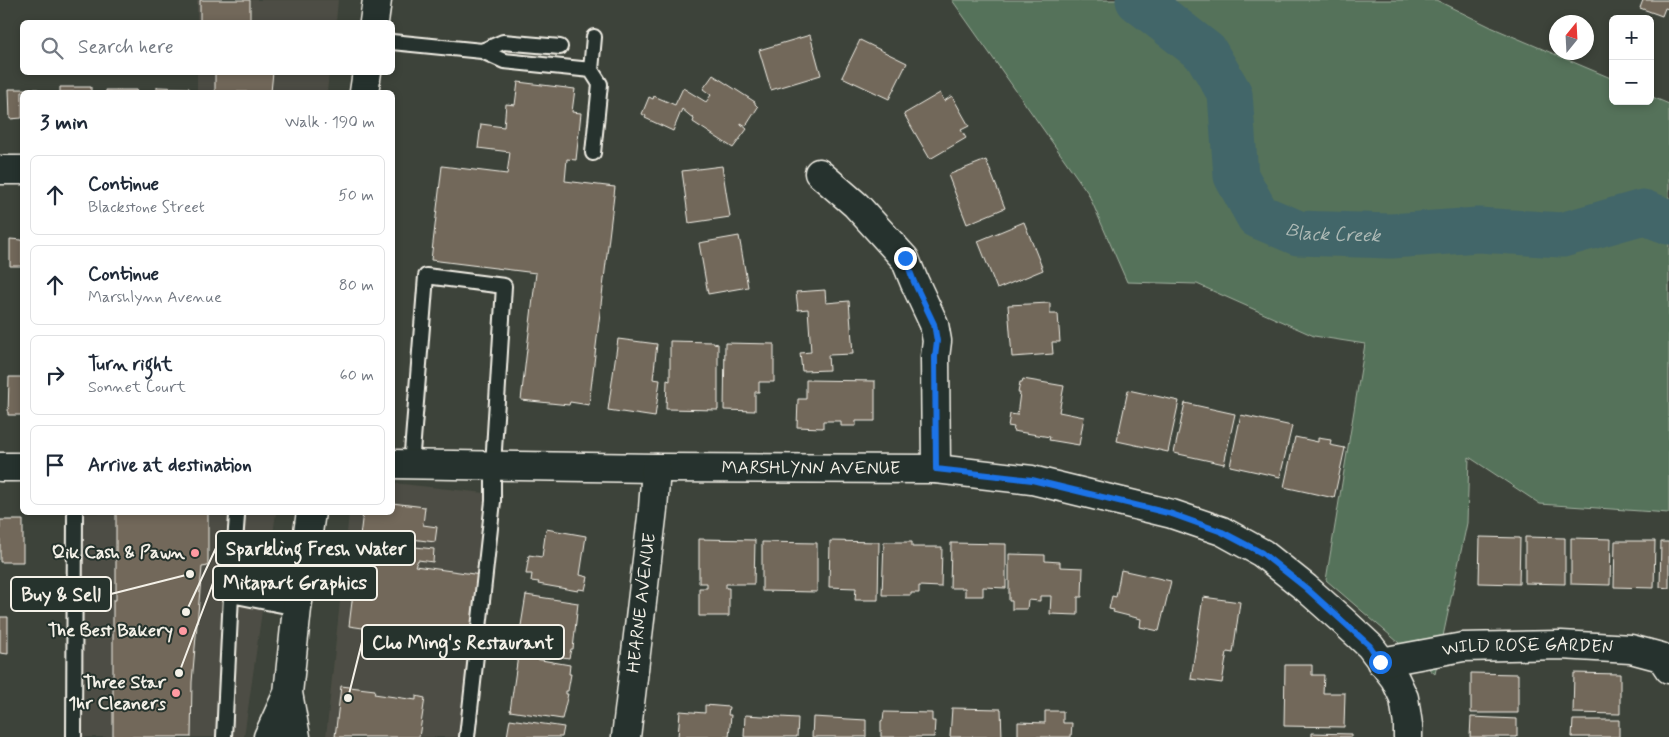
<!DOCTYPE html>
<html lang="en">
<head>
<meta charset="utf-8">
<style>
	body { margin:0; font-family:Mynerve,sans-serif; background:#f2f2f3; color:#1f2937 }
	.controls { position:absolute; right:15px; top:15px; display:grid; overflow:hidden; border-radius:8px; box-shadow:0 2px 8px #0003 }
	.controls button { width:45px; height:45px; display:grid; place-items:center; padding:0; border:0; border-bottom:1px solid #e0e1e3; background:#fff; color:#1f2937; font:25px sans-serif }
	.compass { position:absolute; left:1549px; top:15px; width:45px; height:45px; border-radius:50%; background:#fff; box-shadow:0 2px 8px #0003; rotate:18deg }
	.stop { position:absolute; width:15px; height:15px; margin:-11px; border:4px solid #1a73e8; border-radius:50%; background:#fff }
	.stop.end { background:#1a73e8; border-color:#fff; box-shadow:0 1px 5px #0008 }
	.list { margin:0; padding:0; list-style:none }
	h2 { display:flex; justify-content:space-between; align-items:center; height:65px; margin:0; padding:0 20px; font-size:21px }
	h2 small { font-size:16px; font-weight:400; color:#747a83 }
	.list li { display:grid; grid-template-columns:32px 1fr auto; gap:15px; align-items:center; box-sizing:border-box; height:80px; margin:0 10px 10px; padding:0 10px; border:1px solid #e0e1e3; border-radius:8px }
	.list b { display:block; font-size:19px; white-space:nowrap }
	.list p { margin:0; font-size:16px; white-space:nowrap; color:#747a83 }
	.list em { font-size:16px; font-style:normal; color:#747a83 }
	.icon { flex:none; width:28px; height:28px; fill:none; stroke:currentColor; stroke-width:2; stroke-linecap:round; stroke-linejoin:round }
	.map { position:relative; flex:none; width:1669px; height:737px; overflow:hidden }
	.search { position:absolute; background:#fff; box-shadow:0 2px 8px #0003; left:20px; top:20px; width:375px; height:55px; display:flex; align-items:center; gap:12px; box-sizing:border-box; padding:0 18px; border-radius:8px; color:#747a83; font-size:19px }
	.panel { position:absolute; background:#fff; box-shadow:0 2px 8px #0003; left:20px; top:90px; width:375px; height:425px; border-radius:8px }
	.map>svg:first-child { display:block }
	.built { fill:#4d4e44 }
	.green { fill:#54725a; stroke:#a4b2a1 }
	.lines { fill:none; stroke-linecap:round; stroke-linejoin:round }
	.river { stroke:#436669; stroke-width:45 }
	.building { fill:#72685a; stroke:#f4f1e8 }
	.service-casing { stroke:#f4f1e8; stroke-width:18 }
	.minor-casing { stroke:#f4f1e8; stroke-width:31 }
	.secondary-casing { stroke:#f4f1e8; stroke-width:31 }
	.service { stroke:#26332d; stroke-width:14 }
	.minor { stroke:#26332d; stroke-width:28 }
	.secondary { stroke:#26332d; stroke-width:28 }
	.route { stroke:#1a73e8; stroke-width:6 }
	.poi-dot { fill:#ff9aa2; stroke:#26332d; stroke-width:2 }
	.labels { text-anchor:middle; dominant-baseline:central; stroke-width:4; stroke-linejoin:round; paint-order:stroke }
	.street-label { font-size:18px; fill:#f4f1e8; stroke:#26332d }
	.poi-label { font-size:18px; font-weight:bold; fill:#f4f1e8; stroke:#26332d; text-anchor:end }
	.water-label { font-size:19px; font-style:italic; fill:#adb9b5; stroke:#26332d }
	.leader { fill:none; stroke:#f4f1e8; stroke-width:2 }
	.callout-dot { fill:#f4f1e8; stroke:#26332d; stroke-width:2 }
	.callout { fill:#26332d; stroke:#f4f1e8; stroke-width:2 }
	.callout-label { font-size:19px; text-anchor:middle; font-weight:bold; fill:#f4f1e8 }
</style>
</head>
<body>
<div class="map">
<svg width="1669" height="737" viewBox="0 0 1669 737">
	<rect width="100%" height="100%" fill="#3d433a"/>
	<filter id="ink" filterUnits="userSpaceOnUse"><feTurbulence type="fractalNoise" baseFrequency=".02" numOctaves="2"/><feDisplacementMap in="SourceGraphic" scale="10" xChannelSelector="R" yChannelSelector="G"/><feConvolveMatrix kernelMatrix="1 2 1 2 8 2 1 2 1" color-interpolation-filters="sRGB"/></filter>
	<g filter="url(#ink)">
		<!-- built -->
		<path class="built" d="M197 0H338L336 22H197Z
			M197 73H329L327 92H197Z
			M393 483 503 495 475 737H326L349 513 392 512Z
			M77 513H276L244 737H80Z"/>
		<!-- green -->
		<path class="green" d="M952 0H1436L1493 28 1613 79V101H1650V96L1669 104V513L1540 504 1469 457 1467 523 1435 674 1326 580 1365 344 1314 336 1197 284 1127 282 1088 193Z"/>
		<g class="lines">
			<!-- river -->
			<path class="river" id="s1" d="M1138 0 1206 53 1230 94 1236 176 1258 216 1298 233 1391 236 1478 230 1562 235 1643 212 1669 222"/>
		</g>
		<!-- building -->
		<path class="building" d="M200 0H250V22H200Z
			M1643 0H1669V9L1665 8 1662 16 1640 8Z
			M810 35 821 75 771 90 759 50Z
			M860 40 907 63 889 99 842 77Z
			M215 72H273L271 92H215Z
			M713 75 755 102V104L758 107 746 126 741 123V124L747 129 733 148 693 122 694 119 682 109 673 131 645 118 646 116 642 114 649 97 653 99 654 96 675 105 683 88 706 102 711 95 703 89Z
			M518 82 575 89 572 112 581 113 576 160 567 159 565 181 615 187 589 405 570 402 569 405 521 400 536 273 431 260 442 166 507 174 510 152 478 148 481 124 504 127 506 104 515 105Z
			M60 87H91V92H60Z
			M157 87 189 88 191 92H157Z
			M9 89H38V92H22V118L10 119Z
			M106 90H136L137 92H106Z
			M940 93 944 101 952 96 969 126 961 130 966 138 930 159 904 114Z
			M986 160 1005 208 967 224 948 175Z
			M722 166 730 217 689 223 682 171Z
			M1024 222 1043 270 997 289 978 241Z
			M739 236 748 287 708 294 699 243Z
			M10 239 22 240V266H10Z
			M825 290 826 303 849 301 853 354 828 355 829 370 802 371 800 353 811 352 808 309 798 310 796 292Z
			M1050 303V314H1058L1060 342H1052L1053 354 1012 357 1008 305Z
			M618 339 657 344 653 379 660 380 655 417 608 410Z
			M670 341 714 342V343L718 344V410L666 409 667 380 670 381Z
			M725 343 774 344V382H759V392H755V411L724 410Z
			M9 377H22V415H8Z
			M1023 379 1064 386 1059 412 1084 417 1079 445 1049 440 1050 437 1013 431 1014 427 1008 426 1010 414 1017 415 1020 393H1018L1020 382H1022Z
			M806 380 875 381V421H856V426H841V421H823V428L797 427 798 399H806Z
			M1128 390 1179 401 1168 452 1117 441Z
			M1185 403 1235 414 1224 464 1174 453Z
			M1241 415 1292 426 1280 477 1230 466Z
			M1295 437 1318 442V438L1331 440 1330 445 1345 448 1334 498 1284 487Z
			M392 503 425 507 423 525 437 527 435 542 388 536 384 540 387 544 434 549 433 562 418 560 415 566 481 575 471 644 349 626 363 512H392Z
			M116 512H208V566L202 567 192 682 191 737H113V600H116Z
			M0 520H23V562H0Z
			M546 529 586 536 580 575 588 577 585 590 579 589 578 591 538 584 539 582 531 581 532 574H526L529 555 542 557Z
			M1480 537 1520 538 1519 584 1479 583Z
			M1525 537 1565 538V584L1525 583Z
			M1571 538 1611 539 1610 585 1571 584Z
			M699 539 755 540 754 584H726V588H729V616H699V588H707V583H699Z
			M830 541 879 542 878 600H855L856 588 829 587Z
			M1615 541H1655L1654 588 1614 587Z
			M762 542 817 543V592L762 591Z
			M884 542H912V547H942L941 587 919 586V593H911V595H882Z
			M1661 542H1669V588L1660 587Z
			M951 543 1006 544V588L983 587V596H965V588H950Z
			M1009 554 1045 555V561L1060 562V567L1083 568 1082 597H1078V615L1050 614 1051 596H1040V601L1028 600 1027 609H1012V601H1009Z
			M1121 570 1171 581 1159 631 1140 627 1141 619 1113 612 1114 610 1109 609 1112 596 1116 597Z
			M526 595 578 603 573 649H571L569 658 517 650Z
			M1203 597 1240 602 1233 653 1227 652 1222 683 1191 679Z
			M0 617H8V654L0 653Z
			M518 656 570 665 569 674H571L568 691H566V694H568L562 719 510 711Z
			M1285 665H1312V675H1324L1323 693H1345L1344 727 1284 726Z
			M1471 673 1518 674V713H1471Z
			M1574 673 1620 674V714L1573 713Z
			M341 686 375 690 374 694 416 700V696L425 698 419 737H335Z
			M705 705 729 707 728 715H731L729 737H678L680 711 705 713Z
			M952 708 1001 709 1002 737H950Z
			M1045 711H1063V723H1072L1071 737H1018V722L1045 723Z
			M884 712 932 713V721H935L934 737H881V721L883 720Z
			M745 715 798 718 797 737H744Z
			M813 717 866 720V737H812Z
			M1471 717 1517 719V737H1470Z
			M510 719 564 727 562 737H507Z
			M1573 720H1619V737H1572Z
			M1312 733 1351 734V737H1312Z"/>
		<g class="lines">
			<defs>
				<path id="service" d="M392 42 482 51 504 61 591 70 600 84 593 153
					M482 51 503 42 560 47
					M591 70 594 37
					M411 465 426 276 504 286 493 466V501L467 737
					M237 516 231 595 297 608
					M74 737 75 512
					M224 737 231 595"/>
				<g id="minor">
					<path d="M0 170H22"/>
					<path d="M819 173 856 205 905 259 914 281 934 324 937 341 935 357 936 469"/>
					<path id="s2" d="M392 464 656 468 936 469 1032 480 1172 514 1222 531 1262 553 1306 588 1343 621 1370 646 1395 679 1404 698 1408 725V737"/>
					<path d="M0 467H22"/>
					<path id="s3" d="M1381 662 1463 647 1561 645 1631 649 1661 657 1669 669"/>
					<path id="s4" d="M626 737 653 509 656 468"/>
				</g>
				<path id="secondary" d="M374 22 377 0
					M364 92 367 72
					M268 737 288 693
					M296 737 288 693 297 608 311 512"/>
			</defs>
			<!-- service casing -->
			<use href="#service" class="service-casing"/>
			<!-- minor casing -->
			<use href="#minor" class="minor-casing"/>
			<!-- secondary casing -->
			<use href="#secondary" class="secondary-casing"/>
			<!-- service -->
			<use href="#service" class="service"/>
			<!-- minor -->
			<use href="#minor" class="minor"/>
			<!-- secondary -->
			<use href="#secondary" class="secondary"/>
		</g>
	</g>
	<g class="lines" filter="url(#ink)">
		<!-- route -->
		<path class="route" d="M905 258 914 282 934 324 937 341 935 357 936 469 1032 480 1172 514 1222 532 1262 553 1306 588 1370 646 1380 662"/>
	</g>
	<!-- markers -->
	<g class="poi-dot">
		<circle cx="195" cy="553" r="5"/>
		<circle cx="183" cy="631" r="5"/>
		<circle cx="176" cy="693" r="5"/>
	</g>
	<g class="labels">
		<!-- street labels -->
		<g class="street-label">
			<text stroke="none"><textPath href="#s2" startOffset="419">MARSHLYNN AVENUE</textPath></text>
			<text stroke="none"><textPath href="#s4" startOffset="135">HEARNE AVENUE</textPath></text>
			<text stroke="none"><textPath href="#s3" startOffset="148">WILD ROSE GARDEN</textPath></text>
		</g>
		<!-- poi labels -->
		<g class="poi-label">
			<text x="185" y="553">Qik Cash &amp; Pawn</text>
			<text x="173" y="631">The Best Bakery</text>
			<text x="166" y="683">Three Star<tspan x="166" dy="21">1hr Cleaners</tspan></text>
		</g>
		<!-- water labels -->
		<g class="water-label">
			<text stroke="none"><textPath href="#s1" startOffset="340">Black Creek</textPath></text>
		</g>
	</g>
	<!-- callouts -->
	<path class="leader" d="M186 612L216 548M179 673L213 583M190 574L111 594M348 698L362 642"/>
	<g class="callout-dot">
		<circle cx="186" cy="612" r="5"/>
		<circle cx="179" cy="673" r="5"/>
		<circle cx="190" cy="574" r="5"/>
		<circle cx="348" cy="698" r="5"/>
	</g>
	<g class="callout">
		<rect x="216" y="531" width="199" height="34" rx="5"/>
		<rect x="213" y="566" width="164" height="34" rx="5"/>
		<rect x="11" y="577" width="100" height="34" rx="5"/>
		<rect x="362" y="625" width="202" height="34" rx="5"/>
	</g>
	<g class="callout-label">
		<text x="316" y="555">Sparkling Fresh Water</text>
		<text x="295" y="589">Mitapart Graphics</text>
		<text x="61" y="601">Buy &amp; Sell</text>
		<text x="463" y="649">Cho Ming's Restaurant</text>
	</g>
</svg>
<div class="controls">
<button>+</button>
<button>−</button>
</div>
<svg class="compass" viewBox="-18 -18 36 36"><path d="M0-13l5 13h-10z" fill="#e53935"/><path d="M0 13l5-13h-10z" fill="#747a83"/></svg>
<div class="stop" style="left:1380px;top:662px"></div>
<div class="stop end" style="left:905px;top:258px"></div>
<div class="search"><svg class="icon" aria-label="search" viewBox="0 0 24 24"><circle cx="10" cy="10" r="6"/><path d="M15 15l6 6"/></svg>Search here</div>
<section class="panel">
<h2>3 min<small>Walk · 190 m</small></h2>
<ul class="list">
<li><svg class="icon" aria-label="ahead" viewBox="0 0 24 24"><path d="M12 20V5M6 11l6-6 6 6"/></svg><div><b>Continue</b><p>Blackstone Street</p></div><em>50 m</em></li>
<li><svg class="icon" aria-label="ahead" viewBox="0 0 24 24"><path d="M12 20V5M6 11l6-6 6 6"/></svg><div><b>Continue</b><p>Marshlynn Avenue</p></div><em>80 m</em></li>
<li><svg class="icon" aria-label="right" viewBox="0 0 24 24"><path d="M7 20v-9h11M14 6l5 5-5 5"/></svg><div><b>Turn right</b><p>Sonnet Court</p></div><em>60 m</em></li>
<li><svg class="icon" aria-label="arrive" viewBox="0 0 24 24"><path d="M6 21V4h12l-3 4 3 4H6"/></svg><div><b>Arrive at destination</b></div></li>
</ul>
</section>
</div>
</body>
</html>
